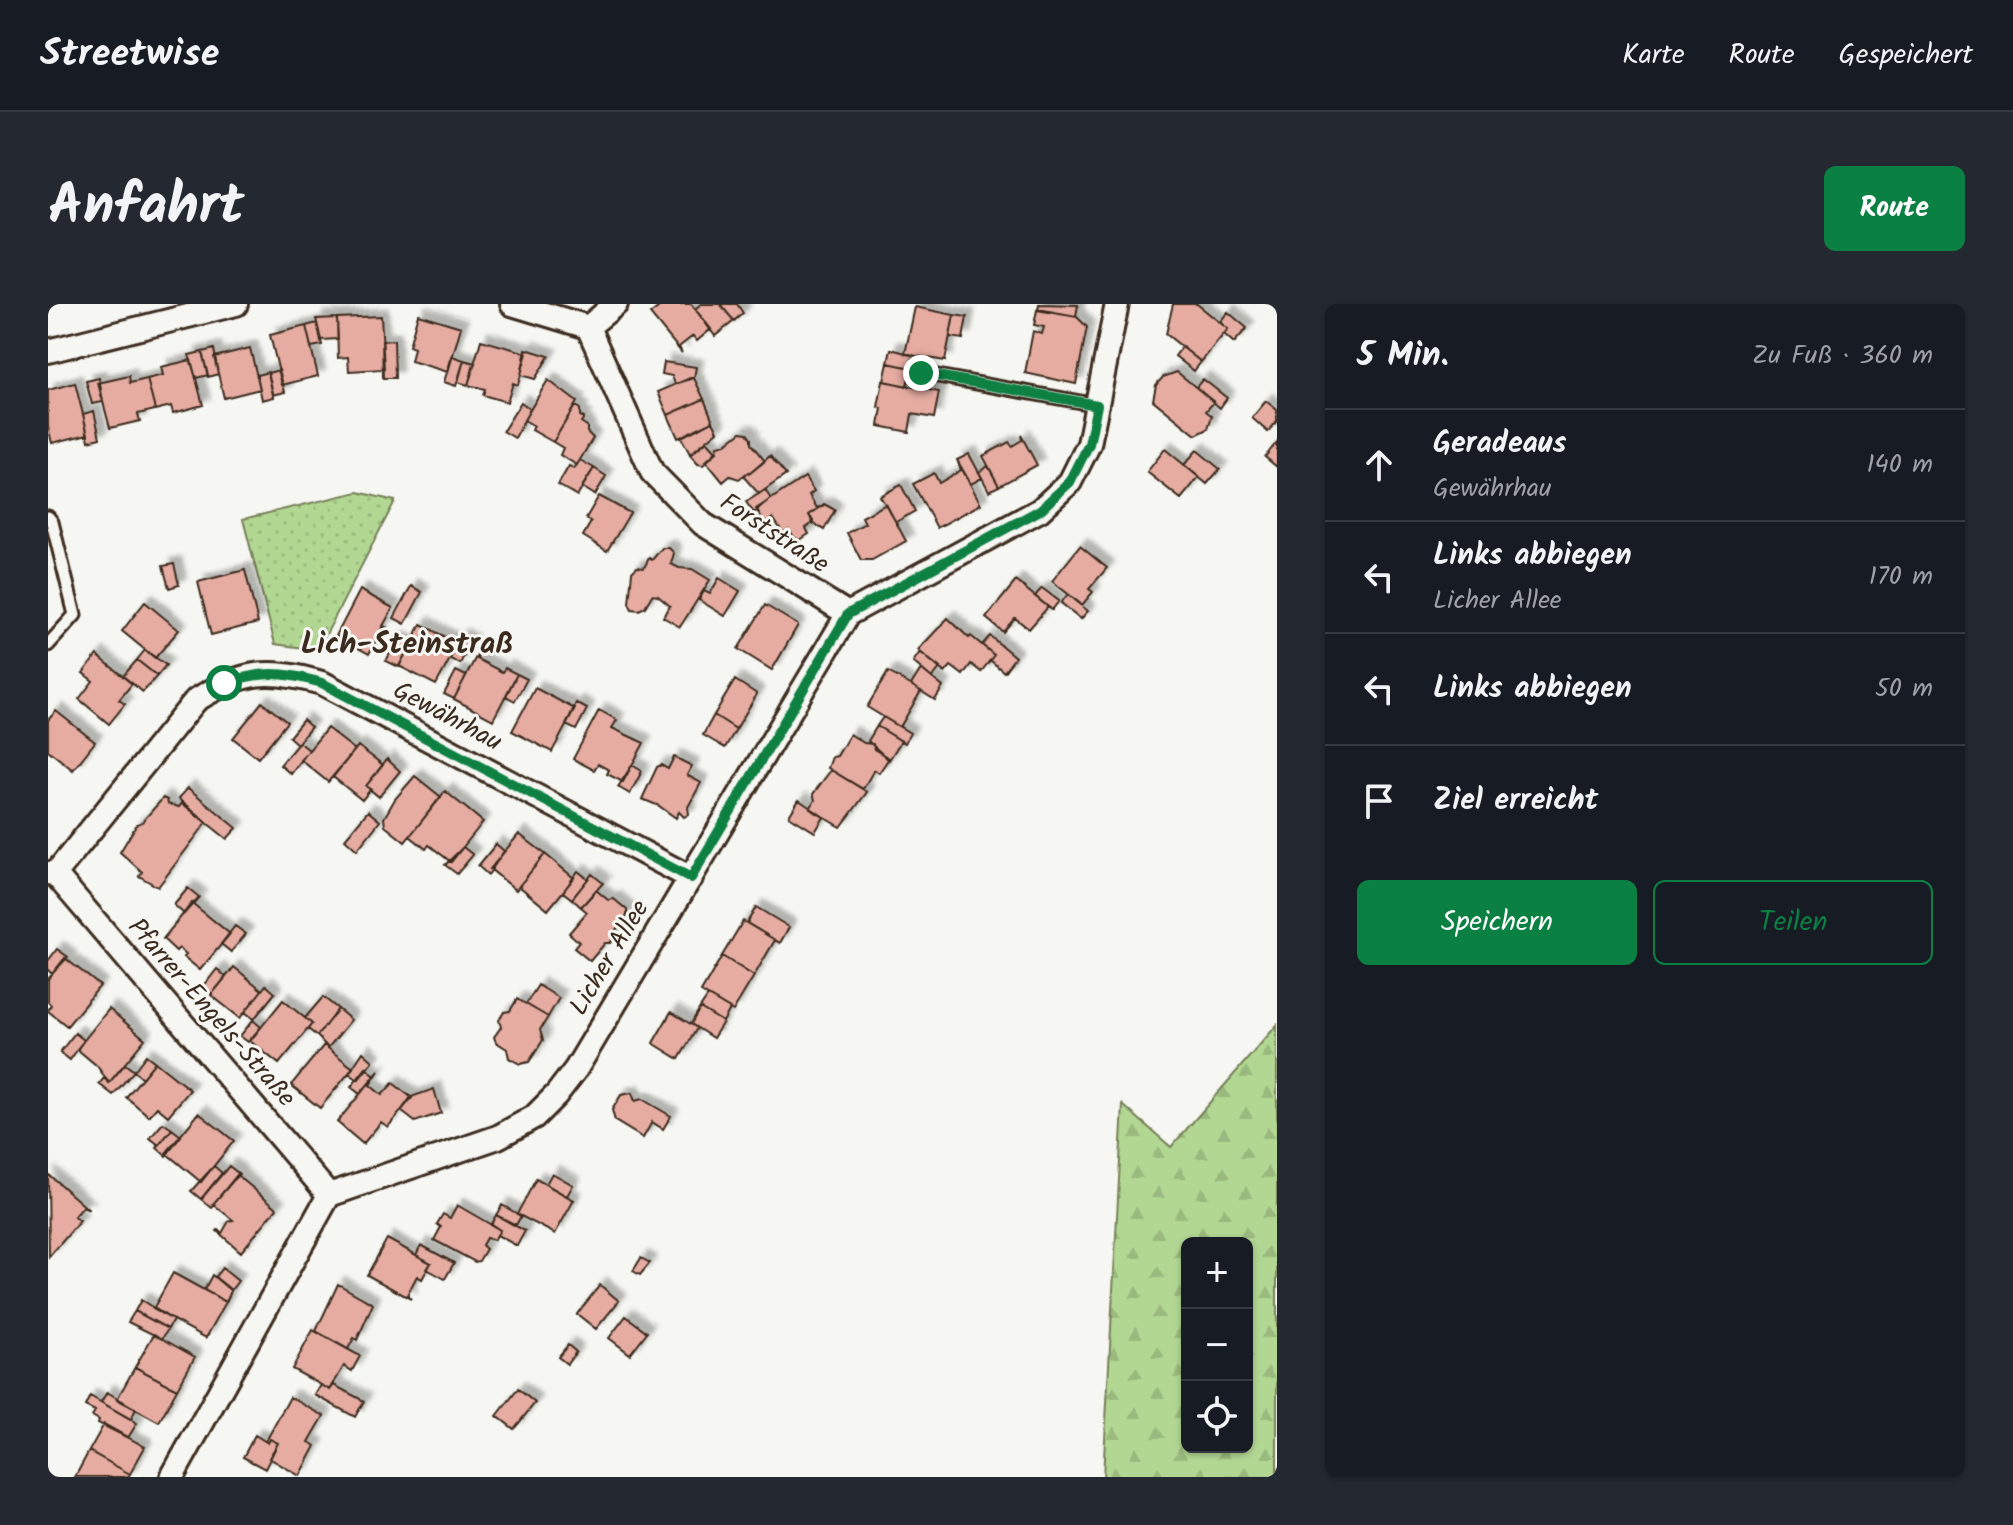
<!DOCTYPE html>
<html lang="de">
<head>
<meta charset="utf-8">
<style>
	body { margin:0; font-family:Kalam,sans-serif; background:#242831; color:#f1f3f6 }
	.controls { position:absolute; right:24px; bottom:24px; display:grid; overflow:hidden; border-radius:12px; box-shadow:0 2px 6px #0004 }
	.controls button { width:72px; height:72px; display:grid; place-items:center; padding:0; border:0; border-bottom:2px solid #363941; background:#171b24; color:#f1f3f6; font:40px sans-serif }
	.stop { position:absolute; width:24px; height:24px; margin:-18px; border:6px solid #0b8043; border-radius:50%; background:#fff }
	.stop.end { background:#0b8043; border-color:#fff; box-shadow:0 2px 8px #0008 }
	.list { margin:0; padding:0; list-style:none }
	h2 { display:flex; justify-content:space-between; align-items:center; height:104px; margin:0; padding:0 32px; font-size:34px }
	h2 small { font-size:26px; font-weight:400; color:#9ea1a6 }
	.list li { display:grid; grid-template-columns:52px 1fr auto; gap:24px; align-items:center; box-sizing:border-box; height:112px; padding:0 32px; border-top:2px solid #363941 }
	.list b { display:block; font-size:30px; white-space:nowrap }
	.list p { margin:0; font-size:26px; white-space:nowrap; color:#9ea1a6 }
	.list em { font-size:26px; font-style:normal; color:#9ea1a6 }
	.actions { display:flex; gap:16px; padding:24px 32px }
	.actions a { flex:1; padding:18px 0; border:2px solid #0b8043; border-radius:12px; text-align:center; font-size:28px; color:#0b8043 }
	.actions .main { background:#0b8043; color:#fff }
	.icon { flex:none; width:44px; height:44px; fill:none; stroke:currentColor; stroke-width:2; stroke-linecap:round; stroke-linejoin:round }
	.map { position:relative; flex:none; width:1229px; height:1173px; overflow:hidden; border-radius:12px }
	header { display:flex; align-items:center; gap:48px; box-sizing:border-box; height:112px; padding:0 40px; background:#171b24; border-bottom:2px solid #363941 }
	header strong { font-size:38px }
	nav { display:flex; gap:44px; margin-inline-start:auto; font-size:28px }
	.intro { display:flex; align-items:center; justify-content:space-between; box-sizing:border-box; height:192px; padding:0 48px }
	h1 { margin:0; font-size:56px }
	.button { padding:20px 36px; border-radius:12px; background:#0b8043; color:#fff; font-size:28px; font-weight:700 }
	main { display:flex; gap:48px; padding:0 48px }
	aside { flex:1; background:#171b24; border-radius:12px; box-shadow:0 2px 6px #0004 }
	.map>svg:first-child { display:block }
	.forest { fill:url(#forest-firs); stroke:#768058; stroke-width:2; fill-rule:evenodd }
	.park { fill:url(#park-dots); stroke:#768058; stroke-width:2 }
	.building { fill:#e6aca2; stroke:#3b2a1e; stroke-width:2; filter:url(#shadow) }
	.lines { fill:none; stroke-linecap:round; stroke-linejoin:round }
	.lane-casing { stroke:#3b2a1e; stroke-width:17 }
	.street-casing { stroke:#3b2a1e; stroke-width:28 }
	.lane { stroke:#f6f6f2; stroke-width:11 }
	.street { stroke:#f6f6f2; stroke-width:22 }
	.route { stroke:#0b8043; stroke-width:10 }
	.labels { text-anchor:middle; dominant-baseline:central; stroke-width:6; stroke-linejoin:round; paint-order:stroke }
	.street-label { font-size:26px; fill:#3b2a1e; stroke:#f6f6f2 }
	.quarter-label { font-size:30px; font-weight:bold; fill:#3b2a1e; stroke:#f6f6f2 }
</style>
</head>
<body>
<header>
<strong>Streetwise</strong>
<nav><a>Karte</a><a>Route</a><a>Gespeichert</a></nav>
</header>
<div class="intro"><h1>Anfahrt</h1><a class="button">Route</a></div>
<main>
<div class="map">
<svg width="1229" height="1173" viewBox="0 0 1229 1173">
	<defs>
		<pattern id="forest-firs" width="22" height="20" patternUnits="userSpaceOnUse" patternTransform="scale(2)"><rect width="22" height="20" fill="#b2d793"/><path d="M5 1l3.5 6h-7zM16 11l3.5 6h-7z" fill="#9ab97e"/></pattern>
		<pattern id="park-dots" width="8" height="8" patternUnits="userSpaceOnUse" patternTransform="scale(2)"><rect width="8" height="8" fill="#b2d793"/><path d="M2 2h.1M6 6h.1" fill="none" stroke="#9ab97e" stroke-width="1.8" stroke-linecap="round"/></pattern>
		<filter id="shadow"><feDropShadow dx="7" dy="-7" stdDeviation="2" flood-color="#0004"/></filter>
	</defs>
	<rect width="100%" height="100%" fill="#f6f6f2"/>
	<filter id="ink" filterUnits="userSpaceOnUse"><feTurbulence type="fractalNoise" baseFrequency=".0125" numOctaves="2"/><feDisplacementMap in="SourceGraphic" scale="16" xChannelSelector="R" yChannelSelector="G"/><feConvolveMatrix kernelMatrix="1 2 1 2 8 2 1 2 1" color-interpolation-filters="sRGB"/></filter>
	<g filter="url(#ink)">
		<!-- forest -->
		<path class="forest" d="M1229 721V1173H1055L1075 801 1123 843ZM1139 939H1199V1143H1139Z"/>
		<!-- park -->
		<path class="park" d="M310 188 347 197 270 346 227 340 195 215Z"/>
		<!-- building -->
		<path class="building" d="M615 0H643L663 25 649 37 645 32 631 43 634 49 602 10Z
			M653 0H672L686 17 667 32 647 5Z
			M672 0H689L695 9 686 17Z
			M991 0 1030 1 1028 12 990 5Z
			M1125 0H1149L1180 25 1153 58 1118 30Z
			M867 3 906 11 897 57 857 50Z
			M989 6 1029 13 1039 23 1028 80 977 69 985 27 994 30 996 23 986 21Z
			M1180 8 1199 24 1186 39 1176 30 1180 25 1172 18Z
			M370 10 413 23 400 68 363 57 366 44 361 42Z
			M906 11 919 13 915 35 902 33Z
			M333 12 336 65 301 67 300 53 290 54 289 14Z
			M289 14 290 35 273 36 268 15Z
			M269 19 274 41 263 43 258 22Z
			M258 22 270 72 234 81 222 31Z
			M346 36 347 74H335L334 37Z
			M433 36 479 49 470 81 465 79 459 98 435 91 437 85 420 81Z
			M1134 43 1153 58 1146 67 1127 52Z
			M202 44 212 85 176 94 166 53Z
			M166 45 170 70 160 73 154 48Z
			M478 45 501 52 487 75 473 71Z
			M843 45 865 51 863 64 840 59Z
			M154 48 160 71 148 74 141 51Z
			M404 52 416 56 408 82 396 78Z
			M143 56 155 101 125 109 123 102 107 106 99 75 115 71 113 63Z
			M416 56 427 59 420 81 410 78Z
			M616 58 648 63 646 74 627 80 624 72 614 70Z
			M840 59 863 64 859 82 836 77Z
			M231 66 237 88 225 91 220 69Z
			M220 68 226 93 214 96 209 71Z
			M1129 68 1166 98 1158 107 1164 112 1160 125 1148 131 1105 96 1108 81 1115 73Z
			M81 72 82 79 99 75 107 106 90 110 92 117 62 124 50 79Z
			M51 74 55 98 44 100 38 77Z
			M642 74H646L656 95 620 111 610 88Z
			M1155 75 1179 94 1172 104 1148 83Z
			M500 76 529 98 505 138 484 126 486 122 476 116Z
			M835 77 891 88 886 114 864 110 861 128 831 122 834 104 830 103Z
			M27 79 40 130 4 139 0 123V86Z
			M656 95 665 117 630 134 620 111Z
			M1218 97 1229 106V117L1220 128 1204 114Z
			M473 98 482 105 467 134 455 127Z
			M527 102 532 105V112L536 114 533 118 539 122V128L545 134 529 161 512 151 515 144 505 138Z
			M46 107 52 134 41 137 35 110Z
			M665 117 670 127 642 150 633 133Z
			M693 128 699 129 703 135V140L717 157 701 170 700 168 691 175 682 172 675 178 658 157 669 147 670 142 678 140Z
			M973 131 989 161 951 182 935 152 961 138 964 142 974 136Z
			M659 137 669 148 655 161 650 160 642 151Z
			M1229 138V163L1217 153Z
			M1117 145 1151 173 1133 195 1099 168Z
			M1149 146 1172 165 1159 180 1136 161Z
			M921 150 934 174 923 180 909 156Z
			M722 152 738 171 711 190 695 172 700 168 701 170Z
			M532 156 546 164 529 192 510 181 521 162 526 165Z
			M909 156 933 200 889 224 865 180 886 169 891 179 913 166Z
			M940 162 951 182 941 187 931 168Z
			M546 164 558 172 547 191 534 183Z
			M757 173 766 187 761 191 769 204 776 201 761 211 766 218 758 224 761 230 752 236 748 235 740 226 735 229 725 214 717 220 708 205Z
			M853 181 867 207 848 218 832 192Z
			M717 186 723 195 706 209 698 198Z
			M551 192 582 209 559 247 535 232 543 218 538 214Z
			M776 200 787 206 776 226 765 219 761 211Z
			M838 200 858 237 824 256H813L799 229 817 219 814 213Z
			M1032 242 1059 264 1041 285 1045 288 1034 301 1004 277Z
			M614 244H621L626 249 623 260 631 264 644 265 662 276 632 323 615 313 622 302 610 292 604 291 597 303 591 306 584 305 581 299 584 268 589 263 596 264 601 254 604 256Z
			M126 260 131 281 121 284 115 262Z
			M197 266 210 319 163 331 150 278Z
			M671 274 692 287 677 312 651 296 656 287 662 290Z
			M968 277 1000 303 981 325 967 314 955 328 938 314Z
			M363 282 374 288 357 320 346 314Z
			M994 284 1011 297 1004 306 987 292Z
			M312 286 345 304 335 322 338 323 334 324 321 350 288 332Z
			M1020 290 1040 307 1033 315 1013 299Z
			M97 298 131 326 107 354 74 327Z
			M717 301 750 321 724 366 690 345Z
			M900 314 921 334 923 332 946 351 933 368 923 360 915 371 903 362 897 369 870 346Z
			M373 320 410 340 388 381 351 362Z
			M412 332 423 338 412 360 402 355Z
			M942 332 967 353 956 368 942 356 946 351 934 341Z
			M350 334 362 341 351 363 338 357Z
			M97 346 118 361 109 372 89 356Z
			M872 348 892 364 884 374 865 358Z
			M430 349 429 355 454 368 457 364 469 370 445 416 406 395Z
			M49 351 84 380 71 396 77 400 61 420 31 395 45 377 35 369Z
			M89 356 109 372 95 388 75 372Z
			M873 365 895 383 887 396 863 381Z
			M408 367 418 372 406 395 396 390Z
			M840 368 873 387 852 423 819 403Z
			M469 370 479 375 467 397 458 392Z
			M687 376 709 390 688 425 666 411Z
			M487 384 527 405 504 448 464 427Z
			M214 398 239 418 210 454 185 434Z
			M528 399 539 405 528 426 518 421Z
			M551 406 569 416 564 424 596 439 575 478 559 470 561 466 550 460 546 466 525 455Z
			M8 407 47 438 25 466 0 446V416Z
			M666 411 688 425 677 444 655 431Z
			M835 413 862 429 857 439 829 422Z
			M255 416 263 423 249 440 241 433Z
			M829 422 853 437 841 456 820 437Z
			M279 424 307 446 280 478 253 456Z
			M802 430 816 439 825 440 826 445 841 454 831 469 826 466 815 485 780 464 784 453 789 452Z
			M251 438 261 446 243 470 232 461Z
			M310 442 335 461 318 482 323 485 314 496 285 473Z
			M626 453 644 462 639 471 653 479 640 503 641 510 636 513 631 508 628 514 611 502 594 495 609 463 613 461 620 465Z
			M339 455 352 467 331 493 318 482Z
			M584 461 594 467 582 490 570 483Z
			M783 466 819 488 793 523 762 505 767 496 765 490Z
			M367 472 393 493 357 538 337 522 336 514 347 495Z
			M140 484 189 524 179 535 134 499 131 494Z
			M397 487 435 518 403 558 381 541 378 545 362 532Z
			M115 494 119 496 120 500 131 503 135 498 159 518 110 583 91 572 94 568 72 548 89 520 94 518Z
			M751 496 776 513 767 528 741 512Z
			M320 507 332 517 309 546 297 535Z
			M471 530 497 550 468 586 442 565Z
			M448 540 456 547 440 571 430 562Z
			M415 543 425 551 409 570 397 561Z
			M497 550 526 574 500 606 471 582Z
			M530 567 540 575 524 595 515 588Z
			M544 570 555 579 533 603 524 595Z
			M140 584 151 593 136 610 126 601Z
			M548 586 560 596 566 595 579 606V612L566 628 567 633 562 639H557L542 657 526 644 531 638 521 629 539 608 533 603Z
			M144 599 182 630 152 666 136 653 138 650 131 644 128 647 115 635Z
			M708 603 741 623 732 639 699 619Z
			M695 617 727 636 706 672 674 652Z
			M187 622 198 630 183 648 173 640Z
			M9 645 20 653 4 670 0 666V657Z
			M674 652 706 672 685 707 653 688Z
			M17 654 52 682 19 722 0 707 3 701 0 698V675Z
			M186 663 214 686 192 714 163 691Z
			M169 665 178 673 164 690 155 683Z
			M218 681 227 689 206 715 197 708Z
			M490 681 511 694 500 713 478 700Z
			M660 692 682 705 675 718 652 704Z
			M275 693 290 705 269 732 260 725 264 720 257 714Z
			M469 695 500 713 492 726 495 736 481 758 472 760 461 754 459 745 448 738 446 733 453 723 451 716 456 708 462 707Z
			M235 696 264 720 231 760 202 737Z
			M652 704 675 718 665 734 643 720Z
			M61 705 97 735 61 779 49 762 29 745Z
			M290 705 303 716 280 744 269 732Z
			M623 708 649 724 631 755 605 739Z
			M205 716 213 723 200 738 192 732Z
			M27 729 36 736 22 756 12 748Z
			M276 741 305 764 272 804 243 781Z
			M315 748 325 757 310 776 301 769Z
			M98 751 107 758 94 774 86 767Z
			M107 758 142 786 120 812 109 803 101 812 78 793Z
			M77 760 86 767 65 791 51 780 56 774 61 779Z
			M318 764 327 772 312 790 303 783Z
			M331 767 322 781 334 791 345 779 364 794 340 823 333 818 315 840 289 818Z
			M386 785 393 809 367 818 353 807 363 793Z
			M584 789 587 797 594 795 623 812 615 825 604 818 595 834 567 817 564 806 573 791Z
			M151 809 186 837 153 878 118 849Z
			M115 819 124 825 111 841 102 834Z
			M124 825 133 832 118 852 109 844Z
			M166 862 174 869 153 895 143 887Z
			M181 862 191 870 165 900 167 901 164 904 153 895Z
			M504 869 525 881 519 892 498 880Z
			M0 870 41 906 35 903 26 913 32 917 1 953Z
			M189 871 229 904 193 948 169 927 170 926 174 929 181 917 185 916 165 900Z
			M488 875 526 896 507 930 469 910Z
			M409 901 452 926 446 936 438 934 434 941 438 945 431 957 427 958 386 936 393 923 389 920 395 910 402 914Z
			M454 901 473 912 468 921 448 911Z
			M448 911 477 927 469 942 449 931 452 926 443 920Z
			M339 935 383 959 374 975 369 972 359 991 363 995 319 971Z
			M373 941 406 959 397 975 379 965 383 959 368 951Z
			M593 954 602 959 592 971 585 967Z
			M174 964 190 977 183 986 167 973Z
			M125 969 178 998 158 1034 105 1005Z
			M164 971 183 987 178 998 156 986Z
			M290 980 325 1000 309 1036 306 1034 300 1045 268 1027Z
			M552 981 571 997 548 1025 529 1010Z
			M93 996 125 1016 120 1025 87 1007Z
			M87 1007 120 1025 114 1035 80 1018Z
			M578 1012 599 1028 582 1050 561 1034Z
			M265 1026 312 1052 304 1067 296 1062 282 1086 244 1065Z
			M106 1030 147 1053 129 1085 87 1063Z
			M520 1041 528 1048 519 1060 510 1053Z
			M87 1063 129 1085 111 1118 69 1095Z
			M273 1081 282 1086 286 1081 316 1097 307 1113 267 1091Z
			M470 1085 487 1099 466 1125 449 1112Z
			M59 1088 88 1105 83 1115 53 1098Z
			M42 1092 89 1119 80 1134 50 1119 51 1116 44 1112 47 1107 37 1102Z
			M242 1093 276 1112 261 1138 268 1142 252 1172 221 1154 230 1139 222 1135 220 1139 218 1137Z
			M56 1120 97 1143 82 1170 41 1147Z
			M207 1131 220 1139 222 1135 230 1139 217 1165 195 1153Z
			M41 1147 82 1170 80 1173H27Z"/>
		<g class="lines">
			<defs>
				<path id="lane" d="M873 69 1049 101
					M0 213 4 218 27 311 0 341"/>
				<path id="street" d="M464 0 540 23
					M540 23 604 168 655 220 800 310
					M540 23 568 0
					M0 47 188 0
					M0 569 7 570 281 891
					M7 570 148 396C197 366 220 364 274 379L643 574
					M124 1173 281 891 450 833 486 813 508 791 528 765 800 310 992 206 1022 178 1041 140 1069 0"/>
			</defs>
			<!-- lane casing -->
			<use href="#lane" class="lane-casing"/>
			<!-- street casing -->
			<use href="#street" class="street-casing"/>
			<!-- lane -->
			<use href="#lane" class="lane"/>
			<!-- street -->
			<use href="#street" class="street"/>
		</g>
	</g>
	<g class="lines" filter="url(#ink)">
		<!-- route -->
		<path class="route" d="M176 379C217 367 232 367 274 379L643 574 800 310 992 206 1022 178 1041 140 1049 101 873 69"/>
	</g>
	<g class="labels">
		<!-- street labels -->
		<g class="street-label">
			<text transform="translate(726 230) rotate(33)">Forststraße</text>
			<text transform="translate(399 413) rotate(28)">Gewährhau</text>
			<text transform="translate(562 654) rotate(-59)">Licher Allee</text>
			<text transform="translate(163 709) rotate(49)">Pfarrer-Engels-Straße</text>
		</g>
		<!-- quarter labels -->
		<g class="quarter-label">
			<text x="359" y="341">Lich-Steinstraß</text>
		</g>
	</g>
</svg>
<div class="controls">
<button>+</button>
<button>−</button>
<button><svg class="icon" aria-label="locate" viewBox="0 0 24 24"><circle cx="12" cy="12" r="6"/><path d="M12 2v4M12 18v4M2 12h4M18 12h4"/></svg></button>
</div>
<div class="stop" style="left:176px;top:379px"></div>
<div class="stop end" style="left:873px;top:69px"></div>
</div>
<aside>
<h2>5 Min.<small>Zu Fuß · 360 m</small></h2>
<ul class="list">
<li><svg class="icon" aria-label="ahead" viewBox="0 0 24 24"><path d="M12 20V5M6 11l6-6 6 6"/></svg><div><b>Geradeaus</b><p>Gewährhau</p></div><em>140 m</em></li>
<li><svg class="icon" aria-label="left" viewBox="0 0 24 24"><path d="M17 20v-9H6M10 6l-5 5 5 5"/></svg><div><b>Links abbiegen</b><p>Licher Allee</p></div><em>170 m</em></li>
<li><svg class="icon" aria-label="left" viewBox="0 0 24 24"><path d="M17 20v-9H6M10 6l-5 5 5 5"/></svg><div><b>Links abbiegen</b></div><em>50 m</em></li>
<li><svg class="icon" aria-label="arrive" viewBox="0 0 24 24"><path d="M6 21V4h12l-3 4 3 4H6"/></svg><div><b>Ziel erreicht</b></div></li>
</ul>
<div class="actions"><a class="main">Speichern</a><a>Teilen</a></div>
</aside>
</main>
</body>
</html>
